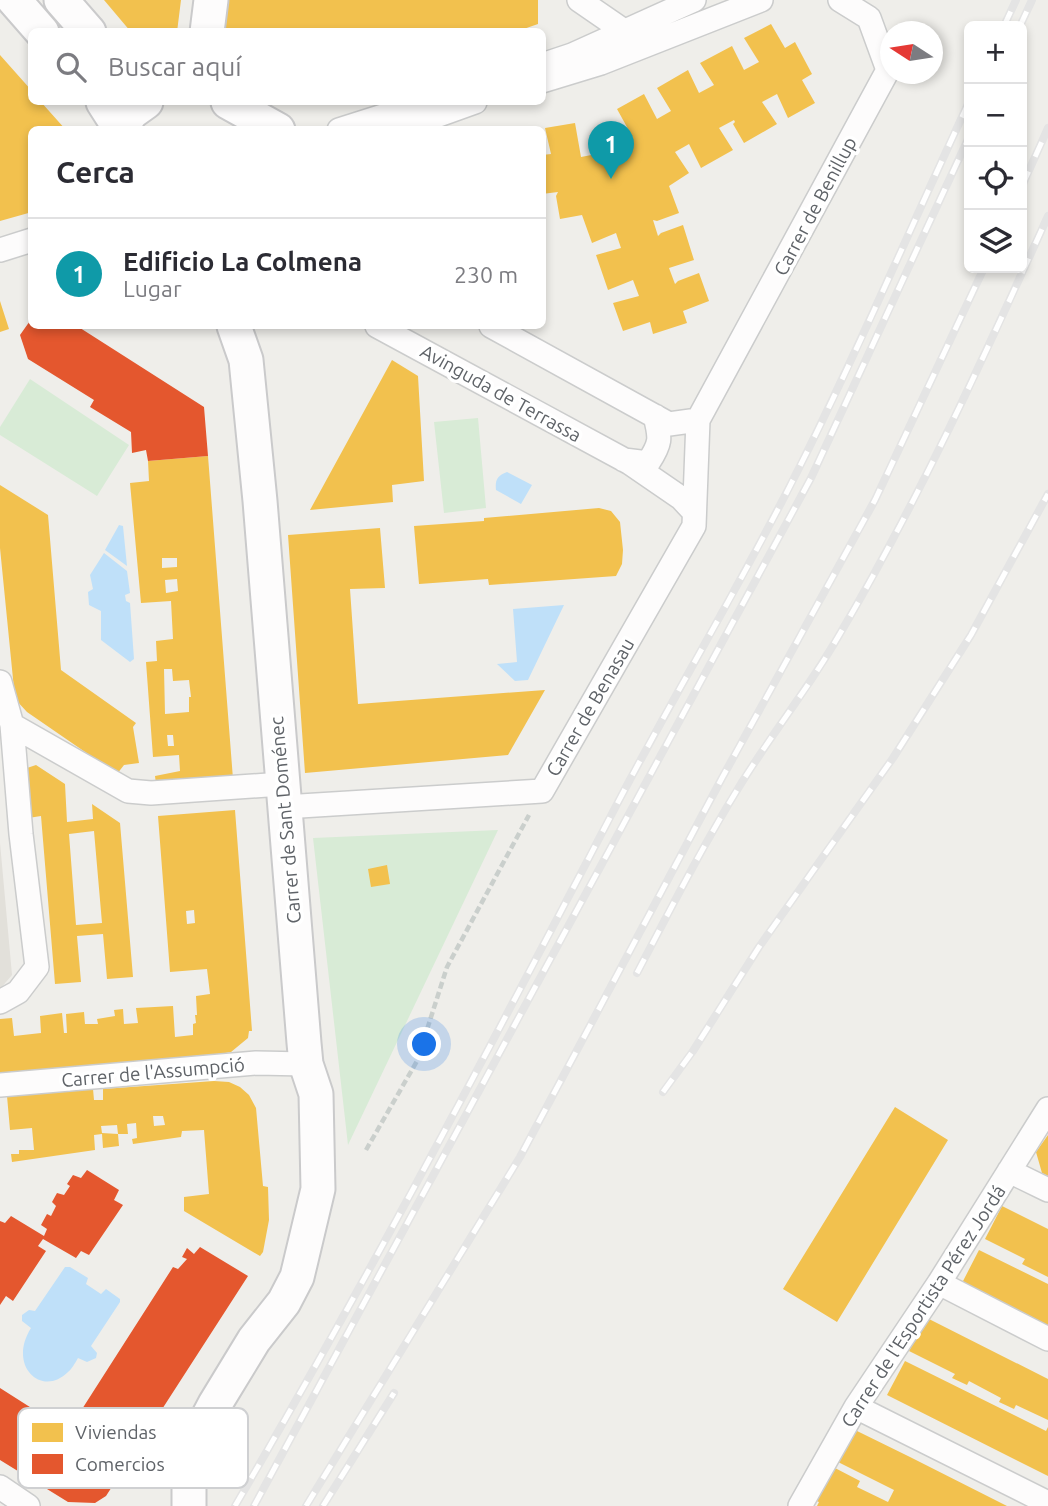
<!DOCTYPE html>
<html lang="es">
<head>
<meta charset="utf-8">
<style>
	body { margin:0; font-family:Ubuntu,sans-serif; background:#f2f2f3; color:#2b2b33 }
	.controls { position:absolute; right:21px; top:21px; display:grid; overflow:hidden; border-radius:10px; box-shadow:0 4px 10px #0003 }
	.controls button { width:63px; height:63px; display:grid; place-items:center; padding:0; border:0; border-bottom:2px solid #e1e1e2; background:#fff; color:#2b2b33; font:35px sans-serif }
	.compass { position:absolute; left:880px; top:21px; width:63px; height:63px; border-radius:50%; background:#fff; box-shadow:0 4px 10px #0003; rotate:282deg }
	.you { position:absolute; left:425px; top:1045px; width:24px; height:24px; margin:-18px; border:5px solid #fff; border-radius:50%; background:#1a73e8; box-shadow:0 0 0 10px #1a73e833 }
	.badge { display:grid; place-items:center; width:46px; height:46px; border-radius:50%; background:#919496; color:#fff; font-size:23px; font-weight:700 }
	.pin { position:absolute; translate:-50% -58px; filter:drop-shadow(0 2px 4px #0008) }
	.pin::after { content:''; position:absolute; top:37px; width:24px; height:21px; background:inherit; clip-path:polygon(0 0,100% 0,50% 100%) }
	.list { margin:0; padding:0; list-style:none }
	h2 { display:flex; justify-content:space-between; align-items:center; height:91px; margin:0; padding:0 28px; font-size:30px }
	h2 small { font-size:23px; font-weight:400; color:#7c7c81 }
	.list li { display:grid; grid-template-columns:46px 1fr auto; gap:21px; align-items:center; box-sizing:border-box; height:112px; padding:0 28px; border-top:2px solid #e1e1e2 }
	.list b { display:block; font-size:26px; white-space:nowrap }
	.list p { margin:0; font-size:23px; white-space:nowrap; color:#7c7c81 }
	.list em { font-size:23px; font-style:normal; color:#7c7c81 }
	.icon { flex:none; width:38px; height:38px; fill:none; stroke:currentColor; stroke-width:2; stroke-linecap:round; stroke-linejoin:round }
	.map { position:relative; flex:none; width:1048px; height:1506px; overflow:hidden }
	.search { position:absolute; background:#fff; box-shadow:0 4px 10px #0003; left:28px; top:28px; width:518px; height:77px; display:flex; align-items:center; gap:18px; box-sizing:border-box; padding:0 24px; border-radius:10px; color:#7c7c81; font-size:26px }
	.panel { position:absolute; background:#fff; box-shadow:0 4px 10px #0003; left:28px; top:126px; width:518px; height:203px; border-radius:10px }
	.map>svg:first-child { display:block }
	.education { fill:#e2e0da }
	.green { fill:#d8ebd6 }
	.water { fill:#bfe0f9 }
	.homes { fill:#f2c14e; fill-rule:evenodd }
	.shops { fill:#e4572e }
	.lines { fill:none; stroke-linecap:round; stroke-linejoin:round }
	.street-casing { stroke:#cbcccc; stroke-width:26 }
	.secondary-casing { stroke:#cacacb; stroke-width:37 }
	.path { stroke:#cacfcc; stroke-width:4.5; stroke-dasharray:7 3.5; stroke-linecap:butt }
	.street { stroke:#fdfcfc; stroke-width:23 }
	.secondary { stroke:#fdfcfc; stroke-width:33 }
	.rail-casing { stroke:#e4e4e4; stroke-width:8 }
	.rail { stroke:#fff; stroke-width:5; stroke-dasharray:16; stroke-linecap:butt }
	.labels { text-anchor:middle; dominant-baseline:central; stroke-width:7; stroke-linejoin:round; paint-order:stroke }
	.street-label { font-size:19px; fill:#5f6368; stroke:#fff }
	.key { fill:#fff; stroke:#cfd0d2; stroke-width:2 }
	.key-label { font-size:19px; fill:#5f6368 }
</style>
</head>
<body>
<div class="map">
<svg width="1048" height="1506" viewBox="0 0 1048 1506">
	<rect width="100%" height="100%" fill="#efeeea"/>
	<!-- education -->
	<path class="education" d="M0 843 12 975 0 989Z"/>
	<!-- green -->
	<path class="green" d="M30 379 129 445 97 496 0 435V427Z
		M478 418 486 508 444 513 434 422Z
		M498 830 348 1145 313 838Z"/>
	<!-- water -->
	<path class="water" d="M507 472 532 485 521 504 496 490C495 480 497 476 507 472Z
		M119 525 123 526 127 566 105 550Z
		M104 553 127 571 130 593 125 595 126 601 130 603 134 659 130 662 101 640V611L89 605 88 592 93 589 90 575Z
		M564 605 528 680 515 681 497 664 517 662 513 609Z
		M65 1267H70L88 1278 86 1284 101 1294 106 1289 120 1299V1302L91 1346 97 1353 96 1358 87 1362 78 1358C75 1363 72 1369 68 1372 42 1398 7 1366 31 1328L22 1321V1315L29 1310 35 1311Z"/>
	<!-- homes -->
	<path class="homes" d="M104 0H181L177 32H131Z
		M228 0H538V24L515 32H224Z
		M771 24 785 48 795 42 812 74 802 80 815 103 788 118 777 94 762 102 777 124 744 143 733 124 735 122 734 120 719 128 733 150 701 168 689 144 675 152 689 173 669 186 679 213 657 221 653 220 658 236 661 233 683 225 694 260 669 268 675 284 678 281 699 273 709 301 683 311 687 323 653 334 650 322 623 331 613 303 639 296 633 280 608 290 596 255 621 248 616 233 592 243 582 215 560 219 556 196 558 192 542 194V155L551 154 545 128 575 123 581 157 612 151 633 138 617 109 644 94 657 119 671 111 657 88 688 70 699 93 714 85 700 63 732 46 744 70 759 62 744 38Z
		M0 55 32 91V102H41L66 130H32V212L0 221Z
		M0 301 9 329 0 332Z
		M392 360 418 376 424 481 392 485 393 502 310 510Z
		M208 456 233 779 156 784 155 776 180 771 179 755 153 757 146 662 157 661 156 641 173 639 171 601 141 603 130 483 149 481 148 461ZM162 558H177V567L162 568ZM177 579 178 591 166 593 165 580ZM164 669H172L173 681 189 680 191 697H189V712L165 714ZM167 735H173L174 746H168Z
		M0 485 48 515 61 670 136 723 133 727 139 763 124 765 117 774 27 712 15 699 0 548Z
		M599 508 611 511 620 522 623 550 622 564 616 576 489 585 488 579 419 584 414 526 484 521V518Z
		M380 528 385 588 350 589 358 704 545 690 508 755 305 773 288 535Z
		M36 765 65 784 67 822 93 819 92 804 120 823 133 977 107 979 103 934 77 936 81 982 55 984 41 816 22 819 24 769ZM94 831 102 923 76 925 69 834Z
		M235 810 252 1031H249L248 1038 231 1052 214 1055V1057L0 1074V1019L12 1018 14 1036 41 1033 40 1016 62 1013 64 1033H67L66 1014 84 1012 85 1024H98L97 1019 115 1016 114 1010 123 1009 124 1024 138 1023 136 1008 173 1006 175 1037 193 1035V1024L196 1023 195 1015H197L196 996 210 994 207 969 170 972 158 816ZM194 910 195 923 187 924 186 911Z
		M387 865 390 884 371 887 368 869Z
		M214 1081 229 1082 240 1087 249 1095 256 1108 263 1186 268 1187 269 1220 263 1252 260 1256 184 1211V1197L209 1194 204 1130 182 1131 181 1137 133 1144 132 1139 137 1138 136 1123 127 1124 128 1134H118L117 1125 101 1126 102 1133 118 1134 119 1146 103 1148 102 1134 94 1135 95 1150 12 1162 11 1154H19V1150H34L32 1128 10 1130 7 1096 93 1089 94 1100H103V1089ZM153 1116H163L165 1125 154 1126Z
		M895 1107 948 1140 837 1322 783 1289Z
		M1048 1135V1176L1042 1173 1036 1152Z
		M1002 1206 1048 1229V1277L1022 1264 1025 1259 985 1239Z
		M979 1250 1048 1284V1326L962 1283Z
		M927 1318 1048 1379V1420L1016 1405 1014 1409 999 1402 1001 1398 969 1381 967 1385 952 1378 955 1374 909 1351Z
		M905 1361 1046 1431 1048 1427V1476L887 1395Z
		M855 1430 910 1457 1007 1506H817L819 1502 814 1500ZM838 1462 894 1490 888 1502 857 1487 860 1481 835 1468Z"/>
	<!-- shops -->
	<path class="shops" d="M32 318V326H77L204 407 208 456 148 461 146 450 132 453 131 432 90 407 94 400 28 359 20 335Z
		M87 1170 119 1190 114 1200 123 1205 89 1255 81 1251 76 1258 43 1239 38 1246 46 1251 13 1301 6 1296 0 1305V1221L5 1223 11 1216 44 1236 47 1229 41 1225 47 1214 51 1216 56 1206 52 1202 57 1193 64 1195 70 1186 67 1184 73 1175 81 1178Z
		M200 1247 248 1276 106 1496 95 1503 68 1502 0 1460V1388L33 1409 28 1417 44 1429 52 1420 68 1431 173 1267 178 1269 187 1259 182 1257 187 1248 194 1254Z"/>
	<g class="lines">
		<defs>
			<path id="street" d="M579 0 624 31
				M542 65 572 55 694 0
				M542 81 601 63 761 0
				M339 130 427 102
				M397 130 475 102
				M0 250 32 240
				M377 326 630 463 681 498 694 512
				M491 326 669 424 698 420
				M624 460 648 463C661 443 661 439 655 416
				M0 682 12 725 21 834 37 967 18 992 0 1002
				M12 725 128 791 151 793 282 784
				M284 807 542 791 694 526 698 420 888 70 869 18 840 0
				M0 1085 256 1063 306 1064
				M1009 1171 1048 1190
				M939 1283 1048 1339
				M856 1407 1048 1503
				M0 1487 28 1506
				M800 1506 856 1407 939 1283 1048 1109"/>
			<path id="secondary" d="M14 0 42 32
				M61 0 89 32
				M207 32 211 0
				M103 102 119 127
				M228 102 278 130
				M118 130 132 112 146 102
				M189 1506V1468L196 1440 215 1404 254 1340 284 1302 297 1277 318 1189 316 1094 306 1064 304 1043 260 501 246 360 234 326"/>
		</defs>
		<!-- street casing -->
		<use href="#street" class="street-casing"/>
		<!-- secondary casing -->
		<use href="#secondary" class="secondary-casing"/>
		<!-- path -->
		<path class="path" d="M366 1150 417 1061 447 967 529 815"/>
		<!-- street -->
		<use href="#street" class="street"/>
		<!-- secondary -->
		<use href="#secondary" class="secondary"/>
		<defs>
			<path id="rail" d="M1004 26 1016 0
				M1020 26 1032 0
				M1022 186 1048 128
				M637 973C670 910 702 847 739 787 770 736 808 689 838 637 918 502 983 359 1048 216
				M663 1092 693 1051 759 947 893 758 971 635 1048 494
				M235 1506C369 1277 493 1042 616 806 675 693 741 584 798 470 859 349 912 224 969 102
				M254 1506 811 478 969 137
				M306 1506 520 1157 722 778 875 500 984 268
				M323 1506 394 1393"/>
		</defs>
		<!-- rail casing -->
		<use href="#rail" class="rail-casing"/>
		<!-- rail -->
		<use href="#rail" class="rail"/>
	</g>
	<g class="labels">
		<!-- street labels -->
		<g class="street-label">
			<text transform="translate(815 206) rotate(-62)">Carrer de Benillup</text>
			<text transform="translate(501 393) rotate(29)">Avinguda de Terrassa</text>
			<text transform="translate(590 707) rotate(-60)">Carrer de Benasau</text>
			<text transform="translate(285 820) rotate(-95)">Carrer de Sant Doménec</text>
			<text transform="translate(153 1072) rotate(-5)">Carrer de l'Assumpció</text>
			<text transform="translate(923 1306) rotate(-57)">Carrer de l'Esportista Pérez Jordá</text>
		</g>
	</g>
	<!-- legend -->
	<rect x="18" y="1408" width="230" height="80" rx="10" class="key"/>
	<rect x="32" y="1423" width="31" height="19" fill="#f2c14e"/>
	<rect x="32" y="1454" width="31" height="20" fill="#e4572e"/>
	<g class="key-label">
		<text x="75" y="1439">Viviendas</text>
		<text x="75" y="1471">Comercios</text>
	</g>
</svg>
<div class="controls">
<button>+</button>
<button>−</button>
<button><svg class="icon" aria-label="locate" viewBox="0 0 24 24"><circle cx="12" cy="12" r="6"/><path d="M12 2v4M12 18v4M2 12h4M18 12h4"/></svg></button>
<button><svg class="icon" aria-label="layers" viewBox="0 0 24 24"><path d="M12 4l9 5-9 5-9-5zM3 14l9 5 9-5"/></svg></button>
</div>
<svg class="compass" viewBox="-18 -18 36 36"><path d="M0-13l5 13h-10z" fill="#e53935"/><path d="M0 13l5-13h-10z" fill="#7c7c81"/></svg>
<div class="you"></div>
<div class="pin badge" style="left:611px;top:179px;background:#0f9aa8">1</div>
<div class="search"><svg class="icon" aria-label="search" viewBox="0 0 24 24"><circle cx="10" cy="10" r="6"/><path d="M15 15l6 6"/></svg>Buscar aquí</div>
<section class="panel">
<h2>Cerca<small></small></h2>
<ul class="list">
<li><span class="badge" style="background:#0f9aa8">1</span><div><b>Edificio La Colmena</b><p>Lugar</p></div><em>230 m</em></li>
</ul>
</section>
</div>
</body>
</html>
